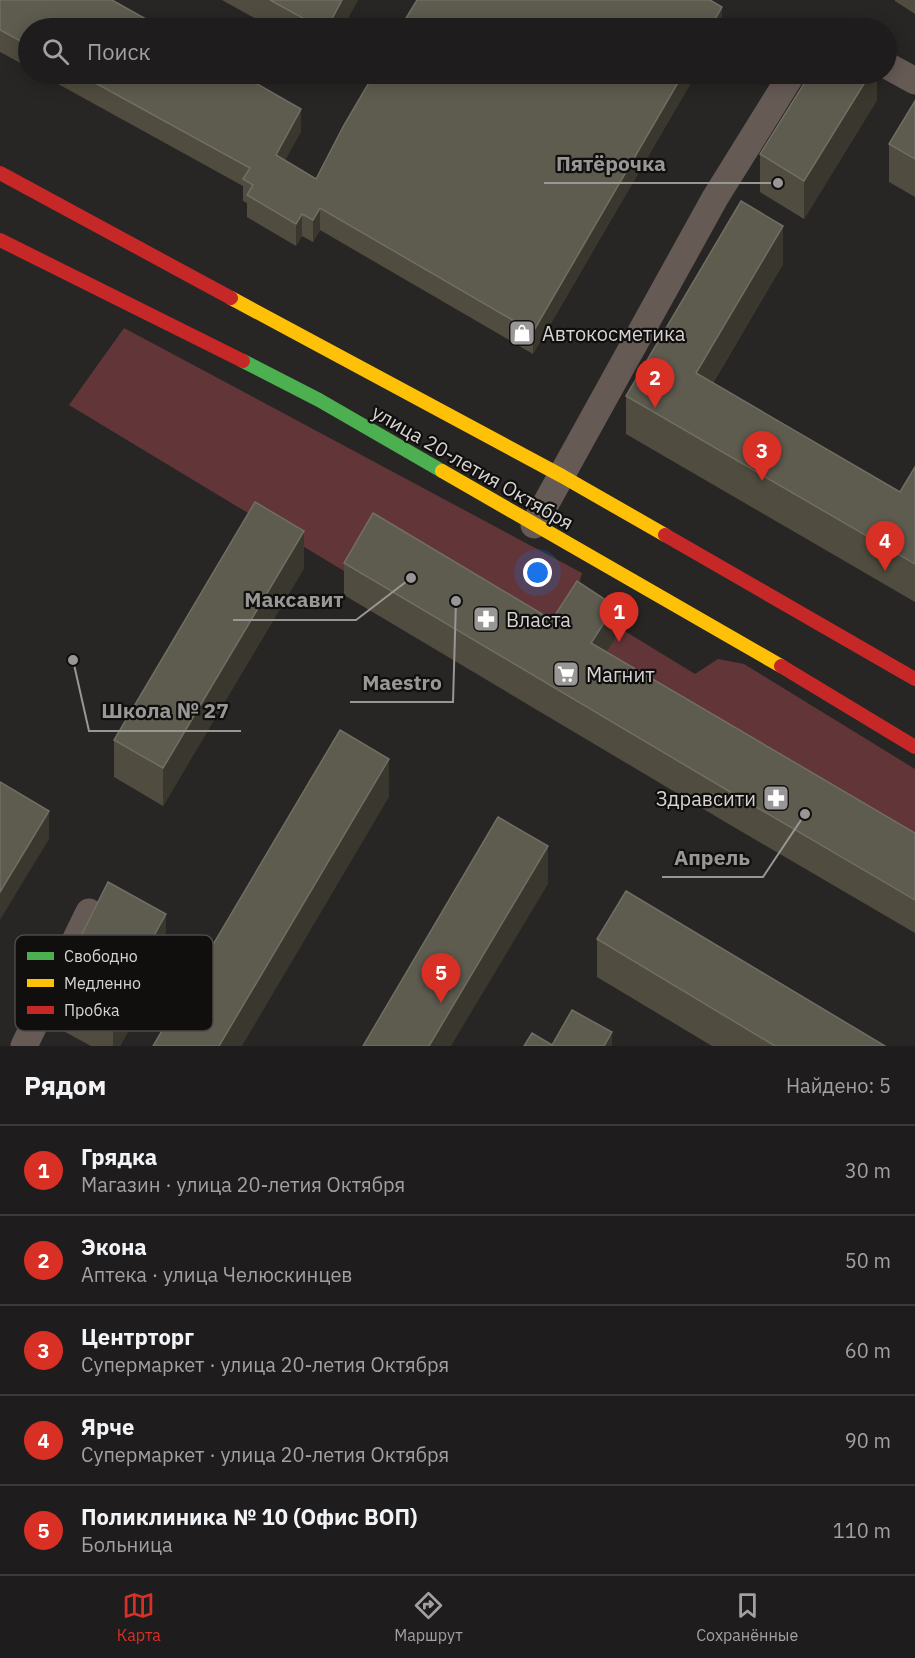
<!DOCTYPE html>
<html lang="ru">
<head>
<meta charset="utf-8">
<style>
	body { margin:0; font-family:"IBM Plex Sans",sans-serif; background:#262525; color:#f1f3f6 }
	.you { position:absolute; left:538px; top:573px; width:21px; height:21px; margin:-15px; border:4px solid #fff; border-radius:50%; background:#1a73e8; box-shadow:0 0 0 9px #1a73e833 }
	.badge { display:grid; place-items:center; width:39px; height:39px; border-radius:50%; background:#d93025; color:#fff; font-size:20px; font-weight:700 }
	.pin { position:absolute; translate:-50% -50px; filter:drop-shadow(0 2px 3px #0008) }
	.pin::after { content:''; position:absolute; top:32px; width:21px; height:18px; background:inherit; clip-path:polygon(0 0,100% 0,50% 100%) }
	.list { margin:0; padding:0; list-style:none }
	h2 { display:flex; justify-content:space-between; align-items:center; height:78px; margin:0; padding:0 24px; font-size:26px }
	h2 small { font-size:20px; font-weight:400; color:#a1a1a3 }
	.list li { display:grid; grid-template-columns:39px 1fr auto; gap:18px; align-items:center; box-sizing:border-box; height:90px; padding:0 24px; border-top:2px solid #3c3a3b }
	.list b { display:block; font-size:22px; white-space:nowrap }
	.list p { margin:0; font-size:20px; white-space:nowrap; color:#a1a1a3 }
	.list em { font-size:20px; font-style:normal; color:#a1a1a3 }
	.icon { flex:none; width:33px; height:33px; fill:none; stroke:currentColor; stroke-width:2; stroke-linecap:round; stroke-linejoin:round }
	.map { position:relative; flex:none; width:915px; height:1046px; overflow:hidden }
	.search { position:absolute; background:#1e1c1c; box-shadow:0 3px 15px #0003; left:18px; right:18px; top:18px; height:66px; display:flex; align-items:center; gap:15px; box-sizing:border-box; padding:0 21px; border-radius:33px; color:#a1a1a3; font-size:22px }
	.sheet { height:528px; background:#1e1c1c }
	nav { display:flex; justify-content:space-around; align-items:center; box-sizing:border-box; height:84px; border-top:2px solid #3c3a3b; background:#1e1c1c; font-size:16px; color:#a1a1a3 }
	nav a { display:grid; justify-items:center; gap:3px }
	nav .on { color:#d93025 }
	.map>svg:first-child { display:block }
	.green { fill:#623639 }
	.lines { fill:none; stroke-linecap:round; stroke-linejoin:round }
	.street { stroke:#665a55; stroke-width:27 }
	.fast { stroke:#4caf50; stroke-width:14 }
	.slow { stroke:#ffc107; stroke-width:14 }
	.jam { stroke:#c62828; stroke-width:14 }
	.wall { fill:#504c3f }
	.shaded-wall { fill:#3a372e }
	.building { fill:#5e5b4f; stroke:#716e63; stroke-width:1.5 }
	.labels { text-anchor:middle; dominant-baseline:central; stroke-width:4.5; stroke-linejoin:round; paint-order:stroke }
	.poi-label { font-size:20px; fill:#d5d4d2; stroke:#100f0e; text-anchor:start }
	.street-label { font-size:20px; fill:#d5d4d2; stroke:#100f0e }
	.key { fill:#100f0e; stroke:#4b4a49; stroke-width:1.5 }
	.key-label { font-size:16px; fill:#d5d4d2 }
	.leader { fill:none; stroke:#989795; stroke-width:2 }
	.callout-dot { fill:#989795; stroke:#100f0e; stroke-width:2 }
	.callout-label { font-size:21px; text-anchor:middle; font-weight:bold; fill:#989795; stroke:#100f0e; stroke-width:4.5; stroke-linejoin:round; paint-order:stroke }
</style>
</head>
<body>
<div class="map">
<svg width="915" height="1046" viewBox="0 0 915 1046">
	<rect width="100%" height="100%" fill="#282625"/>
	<!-- green -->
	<path class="green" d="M124 328 582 573 574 600 695 674 718 659 744 664 915 769V866L354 577 69 405Z"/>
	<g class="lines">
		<!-- street -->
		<path class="street" d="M886 65 915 81
			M534 525 715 198 792 74
			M24 1046 89 912"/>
		<!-- fast -->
		<path class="fast" d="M243 361 319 400 442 471"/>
		<!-- slow -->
		<path class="slow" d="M231 298 562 476 665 535
			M442 471 781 666"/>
		<!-- jam -->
		<path class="jam" d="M0 173 231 298
			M0 240 243 361
			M665 535 915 679
			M781 666 915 747"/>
	</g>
	<!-- wall -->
	<path class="wall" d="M0 0 28 28V67L0 52Z
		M222 0H358L342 28H272Z
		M895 0H915V14L895 1Z
		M40 74H240L301 131 285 160 316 179 696 74 533 354 320 230 313 242 302 236 296 246 247 217V203L243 201V186Z
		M877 74V100L804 219 760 192V154Z
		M915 101V197L889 182V144Z
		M783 264 713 383 900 492 915 467V602L626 434V396Z
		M344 563 552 620 615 639 606 652 915 833V933L727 823 344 595Z
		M304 568 163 806 114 777V740Z
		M597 939 885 1046H712L597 977Z
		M166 942 136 996V1017L120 1046H91L56 1027V998L71 971V956Z"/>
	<!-- shaded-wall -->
	<path class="shaded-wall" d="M342 0H358L342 28H327Z
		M722 7V28H710Z
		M683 74H696L533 354V332Z
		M870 74H877V100L804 219V181Z
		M301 109V131L276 177V155Z
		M320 208V230L313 242V220Z
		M302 214V236L296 246V224Z
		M783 226V264L696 411V373Z
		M304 531V568L163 806V768Z
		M615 606V639L591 675V643Z
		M389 759V797L242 1046H219Z
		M49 811V839L0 920V892Z
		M548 846V884L451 1046H429Z
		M166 914V942L136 996V1017L120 1046H113V1030L127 984Z
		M612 1032V1046H604Z"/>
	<!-- building -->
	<path class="building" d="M0 0H112L162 28H28V45L0 30Z
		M270 0H342L327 28H321Z
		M417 0H710L722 7 710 28H400Z
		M79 74H240L301 109 276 155 316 179 344 125 374 74H683L533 332 320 208 313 220 302 214 296 224 247 195 253 185 243 179 250 168Z
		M810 74H870L804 181 760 154Z
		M915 101V159L889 144Z
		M741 201 783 226 696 373 900 492 915 467V564L626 396Z
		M255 502 304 531 163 768 114 740Z
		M373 513 552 620 577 581 615 606 591 643 915 833V900L727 790 344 563Z
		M340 730 389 759 219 1046H153Z
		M0 782 49 811 0 892Z
		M498 817 548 846 429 1046H363Z
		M108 882 166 914 127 984 136 989 113 1030 56 998 78 960 71 956Z
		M626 891 885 1046H775L597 939Z
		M572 1010 612 1032 604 1046H524L532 1033 552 1045Z"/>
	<!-- icons -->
	<defs>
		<symbol id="shop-square" viewBox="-11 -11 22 22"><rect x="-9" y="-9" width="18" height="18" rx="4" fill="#989795" stroke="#100f0e"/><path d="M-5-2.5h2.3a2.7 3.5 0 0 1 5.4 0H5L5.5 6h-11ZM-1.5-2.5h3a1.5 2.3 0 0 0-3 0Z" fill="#fff"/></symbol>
		<symbol id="pharmacy-square" viewBox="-11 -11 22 22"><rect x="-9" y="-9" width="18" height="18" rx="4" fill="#989795" stroke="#100f0e"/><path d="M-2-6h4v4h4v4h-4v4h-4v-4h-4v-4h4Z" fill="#fff"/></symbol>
		<symbol id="supermarket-square" viewBox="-11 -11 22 22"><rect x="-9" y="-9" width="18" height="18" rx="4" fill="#989795" stroke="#100f0e"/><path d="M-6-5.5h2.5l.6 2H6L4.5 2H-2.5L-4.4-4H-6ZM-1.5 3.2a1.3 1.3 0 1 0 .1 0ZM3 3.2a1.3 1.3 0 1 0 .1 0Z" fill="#fff"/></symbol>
	</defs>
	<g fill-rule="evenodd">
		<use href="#shop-square" x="507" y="318" width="30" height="30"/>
		<use href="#pharmacy-square" x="471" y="604" width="30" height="30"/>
		<use href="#supermarket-square" x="551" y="659" width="30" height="30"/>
		<use href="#pharmacy-square" x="761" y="783" width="30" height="30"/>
	</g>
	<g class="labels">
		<!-- poi labels -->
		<g class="poi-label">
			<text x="542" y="333">Автокосметика</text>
			<text x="506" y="619">Власта</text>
			<text x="586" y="674">Магнит</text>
			<text x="756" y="798" text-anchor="end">Здравсити</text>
		</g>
		<!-- street labels -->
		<g class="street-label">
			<text transform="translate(473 467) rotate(30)">улица 20-летия Октября</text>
		</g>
	</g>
	<!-- legend -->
	<rect x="15" y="935" width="198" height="96" rx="9" class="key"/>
	<rect x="27" y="952" width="27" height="8" fill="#4caf50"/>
	<rect x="27" y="979" width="27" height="8" fill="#ffc107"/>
	<rect x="27" y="1006" width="27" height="8" fill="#c62828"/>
	<g class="key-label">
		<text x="64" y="962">Свободно</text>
		<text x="64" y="989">Медленно</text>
		<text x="64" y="1016">Пробка</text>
	</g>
	<!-- callouts -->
	<path class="leader" d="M778 183L678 183H544M411 578L356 620H233M456 601L453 702H350M73 660L89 731H241M805 814L763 877H662"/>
	<g class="callout-dot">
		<circle cx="778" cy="183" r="6"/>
		<circle cx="411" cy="578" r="6"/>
		<circle cx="456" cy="601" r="6"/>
		<circle cx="73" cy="660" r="6"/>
		<circle cx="805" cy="814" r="6"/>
	</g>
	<g class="callout-label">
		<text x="611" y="171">Пятёрочка</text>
		<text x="294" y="607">Максавит</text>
		<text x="402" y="690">Maestro</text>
		<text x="165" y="718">Школа № 27</text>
		<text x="712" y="865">Апрель</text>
	</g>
</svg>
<div class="you"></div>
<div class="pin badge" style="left:619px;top:642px">1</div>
<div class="pin badge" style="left:655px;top:408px">2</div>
<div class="pin badge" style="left:762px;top:481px">3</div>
<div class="pin badge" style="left:885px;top:571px">4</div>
<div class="pin badge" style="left:441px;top:1003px">5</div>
<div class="search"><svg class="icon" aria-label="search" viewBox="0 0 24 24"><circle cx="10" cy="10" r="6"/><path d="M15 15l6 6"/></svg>Поиск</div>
</div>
<section class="sheet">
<h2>Рядом<small>Найдено: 5</small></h2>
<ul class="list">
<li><span class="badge">1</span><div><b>Грядка</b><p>Магазин · улица 20-летия Октября</p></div><em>30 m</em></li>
<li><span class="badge">2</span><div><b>Экона</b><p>Аптека · улица Челюскинцев</p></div><em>50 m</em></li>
<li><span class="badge">3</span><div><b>Центрторг</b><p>Супермаркет · улица 20-летия Октября</p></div><em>60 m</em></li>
<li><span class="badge">4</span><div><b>Ярче</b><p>Супермаркет · улица 20-летия Октября</p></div><em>90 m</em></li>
<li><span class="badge">5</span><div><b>Поликлиника № 10 (Офис ВОП)</b><p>Больница</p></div><em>110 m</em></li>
</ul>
</section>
<nav>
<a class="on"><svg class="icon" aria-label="map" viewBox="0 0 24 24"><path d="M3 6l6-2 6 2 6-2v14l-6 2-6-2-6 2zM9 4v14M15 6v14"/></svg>Карта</a>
<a><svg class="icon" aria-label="directions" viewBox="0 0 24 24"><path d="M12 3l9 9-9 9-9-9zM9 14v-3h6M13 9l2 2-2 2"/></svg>Маршрут</a>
<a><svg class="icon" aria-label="saved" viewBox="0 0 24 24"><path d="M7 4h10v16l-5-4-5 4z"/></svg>Сохранённые</a>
</nav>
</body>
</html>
